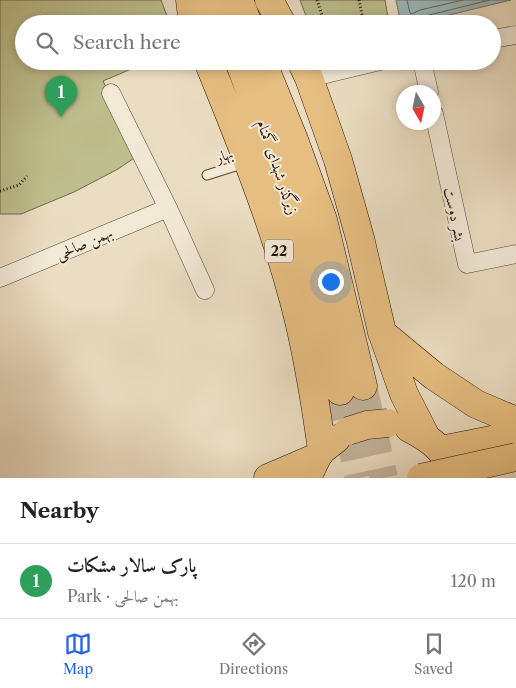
<!DOCTYPE html>
<html lang="en">
<head>
<meta charset="utf-8">
<style>
	body { margin:0; font-family:"Libre Caslon Text",Amiri,serif; background:#f6f6f6; color:#222 }
	.compass { position:absolute; left:396px; top:85px; width:45px; height:45px; border-radius:50%; background:#fff; box-shadow:0 2px 8px #0003; rotate:171deg }
	.you { position:absolute; left:330px; top:281px; width:18px; height:18px; margin:-12px; border:4px solid #fff; border-radius:50%; background:#1a73e8; box-shadow:0 0 0 8px #1a73e833 }
	.badge { display:grid; place-items:center; width:32px; height:32px; border-radius:50%; background:#2563eb; color:#fff; font-size:16px; font-weight:700 }
	.pin { position:absolute; translate:-50% -41px; filter:drop-shadow(0 1px 2px #0008) }
	.pin::after { content:''; position:absolute; top:26px; width:18px; height:15px; background:inherit; clip-path:polygon(0 0,100% 0,50% 100%) }
	.list { margin:0; padding:0; list-style:none }
	h2 { display:flex; justify-content:space-between; align-items:center; height:65px; margin:0; padding:0 20px; font-size:21px }
	h2 small { font-size:16px; font-weight:400; color:#767676 }
	.list li { display:grid; grid-template-columns:32px 1fr auto; gap:15px; align-items:center; box-sizing:border-box; height:75px; padding:0 20px; border-top:1px solid #e0e0e0 }
	.list b { display:block; font-size:19px; white-space:nowrap }
	.list p { margin:0; font-size:16px; white-space:nowrap; color:#767676 }
	.list em { font-size:16px; font-style:normal; color:#767676 }
	.icon { flex:none; width:28px; height:28px; fill:none; stroke:currentColor; stroke-width:2; stroke-linecap:round; stroke-linejoin:round }
	.map { position:relative; flex:none; width:516px; height:478px; overflow:hidden }
	.search { position:absolute; background:#fff; box-shadow:0 2px 8px #0003; left:15px; right:15px; top:15px; height:55px; display:flex; align-items:center; gap:12px; box-sizing:border-box; padding:0 18px; border-radius:28px; color:#767676; font-size:19px }
	.sheet { height:140px; background:#fff }
	nav { display:flex; justify-content:space-around; align-items:center; box-sizing:border-box; height:70px; border-top:1px solid #e0e0e0; background:#fff; font-size:14px; color:#767676 }
	nav a { display:grid; justify-items:center; gap:2px }
	nav .on { color:#2563eb }
	.map>svg:first-child { display:block }
	.green { fill:#bebf8e; stroke:#71694a }
	.water { fill:#9cbabd; stroke:#6c7774 }
	.lines { fill:none; stroke-linecap:round; stroke-linejoin:round }
	.shore { stroke:#606662; stroke-width:1 }
	.trunk-tunnel { stroke:#c3b59d; stroke-width:28; stroke-dasharray:28 14; stroke-linecap:butt }
	.service-casing { stroke:#564636; stroke-width:11 }
	.minor-casing { stroke:#564636; stroke-width:19 }
	.trunk-casing { stroke:#241307; stroke-width:29 }
	.path { stroke:#241307; stroke-width:3; stroke-dasharray:1 2.5; stroke-linecap:butt }
	.service { stroke:#f2e9d7; stroke-width:9 }
	.minor { stroke:#f2e9d7; stroke-width:18 }
	.trunk { stroke:#e6be81; stroke-width:28 }
	.trunk-bridge-casing { stroke:#241307; stroke-width:29; stroke-linecap:butt }
	.trunk-bridge { stroke:#e6be81; stroke-width:28 }
	.labels { text-anchor:middle; dominant-baseline:central; stroke-width:4; stroke-linejoin:round; paint-order:stroke }
	.shield { fill:#f2e9d7; stroke:#625345; stroke-width:1 }
	.shield-label { font-size:14px; font-weight:bold; fill:#241307 }
	.street-label { font-size:15px; fill:#241307; stroke:#f2e9d7 }
</style>
</head>
<body>
<div class="map">
<svg width="516" height="478" viewBox="0 0 516 478">
	<rect width="100%" height="100%" fill="#ebddc2"/>
	<filter id="stains"><feTurbulence type="fractalNoise" baseFrequency=".004" numOctaves="4"/><feColorMatrix values="0 0 0 0 .2 0 0 0 0 .09 0 0 0 0 .02 0 0 0 .5 -.17"/></filter>
	<radialGradient id="worn" r=".72"><stop offset=".6" stop-color="#630" stop-opacity="0"/><stop offset="1" stop-color="#630" stop-opacity=".3"/></radialGradient>
	<!-- green -->
	<path class="green" d="M0 0H161L170 24H24V61H150L103 81 140 154 118 169 74 192 21 214H0Z
		M300 0H385L389 24H309Z"/>
	<!-- water -->
	<path class="water" d="M396 0H511L412 24H401Z"/>
	<g class="lines">
		<!-- shore -->
		<path class="shore" d="M407 0 410 13 412 14 420 10 463 0
			M417 24 418 19 421 17 490 0"/>
		<!-- trunk-tunnel -->
		<path class="trunk-tunnel" d="M363 386 384 478
			M340 391 359 478"/>
		<defs>
			<path id="service" d="M207 175 245 163"/>
			<path id="minor" d="M492 39 516 35
				M422 61 429 92
				M309 78 380 61
				M111 93 168 208 205 290
				M434 114 467 264 516 254
				M0 278 168 208"/>
			<path id="trunk" d="M190 0 193 24
				M211 0 222 24
				M239 0 248 24
				M269 0 282 24
				M208 61C240 140 272 218 294 301 307 349 315 400 322 450
				M239 61 275 157 298 226 340 391
				M262 61 294 140 323 220 363 386
				M301 61 309 78 338 160 360 238 382 332 404 394 426 437
				M382 333 434 376 476 404 516 421
				M409 428C433 440 447 452 456 478
				M441 450 516 435
				M268 478 317 457
				M307 478 317 457 322 450 336 439"/>
		</defs>
		<!-- service casing -->
		<use href="#service" class="service-casing"/>
		<!-- minor casing -->
		<use href="#minor" class="minor-casing"/>
		<!-- trunk casing -->
		<use href="#trunk" class="trunk-casing"/>
		<!-- path -->
		<path class="path" d="M317 0 325 24
			M359 0 364 24
			M0 191 19 185 27 176"/>
		<!-- service -->
		<use href="#service" class="service"/>
		<!-- minor -->
		<use href="#minor" class="minor"/>
		<!-- trunk -->
		<use href="#trunk" class="trunk"/>
		<defs>
			<path id="trunk-bridge" d="M348 431 367 425 388 423
				M421 478 516 457"/>
		</defs>
		<!-- trunk-bridge casing -->
		<use href="#trunk-bridge" class="trunk-bridge-casing"/>
		<!-- trunk-bridge -->
		<use href="#trunk-bridge" class="trunk-bridge"/>
	</g>
	<g class="labels">
		<!-- shield labels -->
		<rect class="shield" x="265" y="239.5" width="28" height="23" rx="4"/>
		<g class="shield-label">
			<text x="279" y="251">22</text>
		</g>
		<!-- street labels -->
		<g class="street-label">
			<text transform="translate(224 155) rotate(-18)">بهار</text>
			<text transform="translate(278 167) rotate(71)">زیرگذر شهدای گمنام</text>
			<text transform="translate(455 214) rotate(78)">بشر دوست</text>
			<text transform="translate(84 243) rotate(-23)">بهمن صالحی</text>
		</g>
	</g>
	<rect width="100%" height="100%" filter="url(#stains)"/>
	<rect width="100%" height="100%" fill="url(#worn)"/>
</svg>
<svg class="compass" viewBox="-18 -18 36 36"><path d="M0-13l5 13h-10z" fill="#e53935"/><path d="M0 13l5-13h-10z" fill="#767676"/></svg>
<div class="you"></div>
<div class="pin badge" style="left:61px;top:117px;background:#2e9e5b">1</div>
<div class="search"><svg class="icon" aria-label="search" viewBox="0 0 24 24"><circle cx="10" cy="10" r="6"/><path d="M15 15l6 6"/></svg>Search here</div>
</div>
<section class="sheet">
<h2>Nearby<small></small></h2>
<ul class="list">
<li><span class="badge" style="background:#2e9e5b">1</span><div><b>پارک سالار مشکات</b><p>Park · بهمن صالحی</p></div><em>120 m</em></li>
</ul>
</section>
<nav>
<a class="on"><svg class="icon" aria-label="map" viewBox="0 0 24 24"><path d="M3 6l6-2 6 2 6-2v14l-6 2-6-2-6 2zM9 4v14M15 6v14"/></svg>Map</a>
<a><svg class="icon" aria-label="directions" viewBox="0 0 24 24"><path d="M12 3l9 9-9 9-9-9zM9 14v-3h6M13 9l2 2-2 2"/></svg>Directions</a>
<a><svg class="icon" aria-label="saved" viewBox="0 0 24 24"><path d="M7 4h10v16l-5-4-5 4z"/></svg>Saved</a>
</nav>
</body>
</html>
